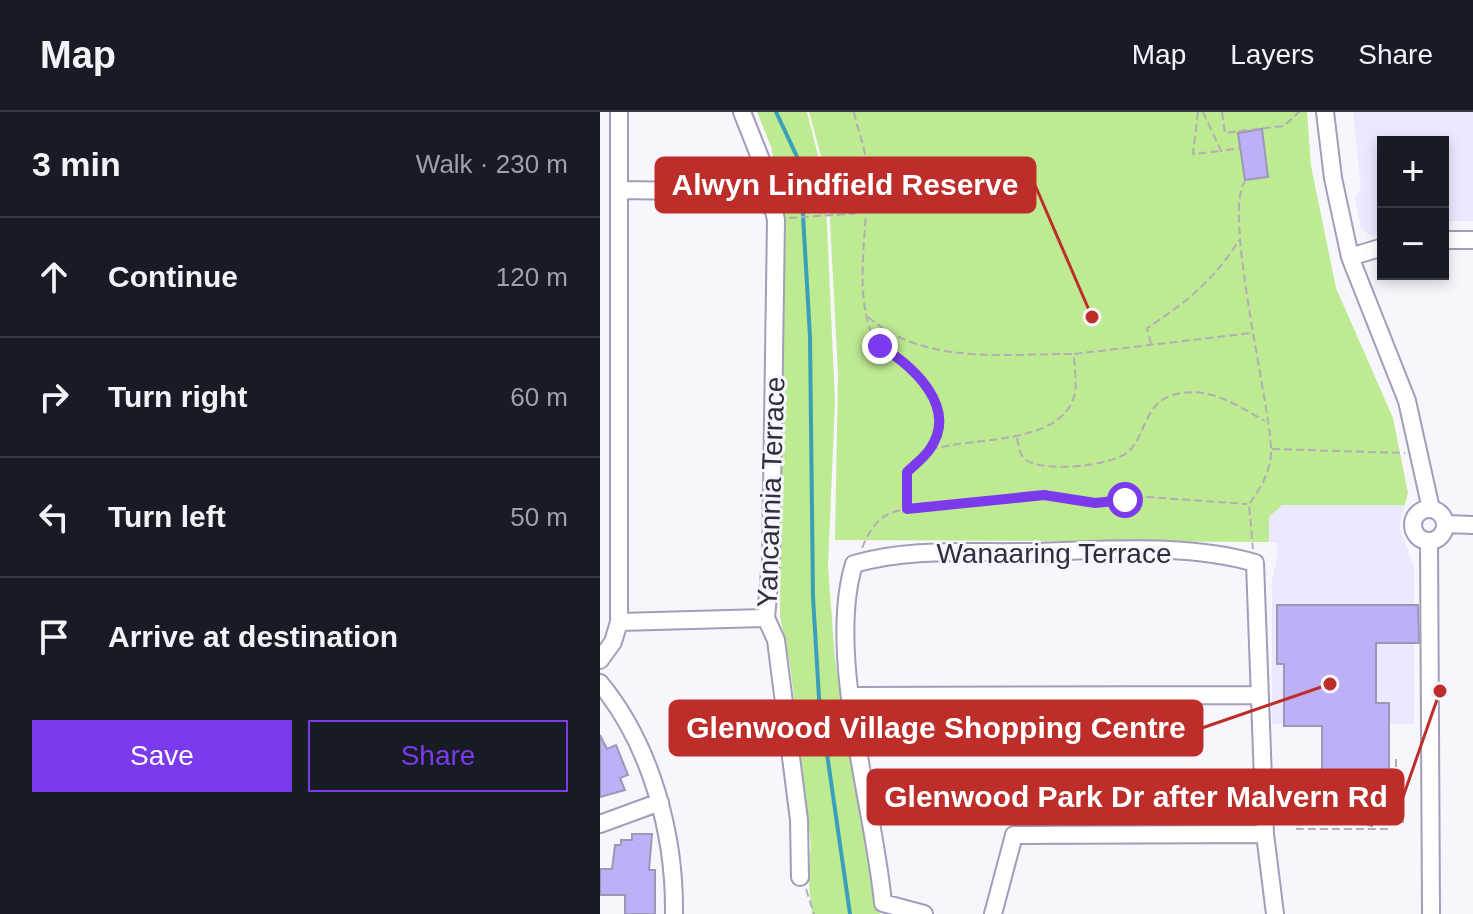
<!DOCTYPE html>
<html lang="en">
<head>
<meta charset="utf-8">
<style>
	body { margin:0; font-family:Arial,sans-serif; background:#242831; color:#f1f3f6 }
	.controls { position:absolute; right:24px; top:24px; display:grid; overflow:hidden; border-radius:0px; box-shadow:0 4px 12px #0003 }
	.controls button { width:72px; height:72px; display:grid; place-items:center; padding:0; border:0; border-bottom:2px solid #363941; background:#171b24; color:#f1f3f6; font:40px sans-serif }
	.stop { position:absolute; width:24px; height:24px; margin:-18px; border:6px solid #7c3aed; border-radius:50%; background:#fff }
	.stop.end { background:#7c3aed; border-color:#fff; box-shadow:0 2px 8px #0008 }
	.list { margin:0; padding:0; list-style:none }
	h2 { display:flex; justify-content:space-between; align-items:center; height:104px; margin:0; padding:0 32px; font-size:34px }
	h2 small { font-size:26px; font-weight:400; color:#9ea1a6 }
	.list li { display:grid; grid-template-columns:52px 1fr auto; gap:24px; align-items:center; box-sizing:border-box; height:120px; padding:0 32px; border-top:2px solid #363941 }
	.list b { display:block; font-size:30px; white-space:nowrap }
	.list em { font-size:26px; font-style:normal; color:#9ea1a6 }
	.actions { display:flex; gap:16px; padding:24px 32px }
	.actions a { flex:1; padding:18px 0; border:2px solid #7c3aed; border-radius:0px; text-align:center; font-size:28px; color:#7c3aed }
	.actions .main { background:#7c3aed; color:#fff }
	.icon { flex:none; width:44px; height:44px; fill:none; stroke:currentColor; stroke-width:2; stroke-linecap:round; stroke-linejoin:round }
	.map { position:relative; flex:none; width:873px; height:802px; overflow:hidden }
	header { display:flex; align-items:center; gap:48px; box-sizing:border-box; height:112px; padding:0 40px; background:#171b24; border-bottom:2px solid #363941 }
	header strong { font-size:38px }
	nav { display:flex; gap:44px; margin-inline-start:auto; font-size:28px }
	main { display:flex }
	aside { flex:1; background:#171b24 }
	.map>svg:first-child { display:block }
	.built { fill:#ebe8ff }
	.green { fill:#beea92 }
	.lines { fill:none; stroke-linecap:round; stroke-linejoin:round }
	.stream { stroke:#3aa0b9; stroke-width:4 }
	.building { fill:#bdb0f7; stroke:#9c97b4; stroke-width:2 }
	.minor-casing { stroke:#a29dba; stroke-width:20 }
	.path { stroke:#b0aeb6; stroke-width:2; stroke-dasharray:8 4; stroke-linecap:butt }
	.minor { stroke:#fff; stroke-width:16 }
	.route { stroke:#7c3aed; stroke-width:10 }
	.labels { text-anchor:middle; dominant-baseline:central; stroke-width:6; stroke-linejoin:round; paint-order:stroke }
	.street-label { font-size:28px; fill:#302e3a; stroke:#f7f6fc }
	.leader { fill:none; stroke:#bd2e2b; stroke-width:3 }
	.callout-dot { fill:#bd2e2b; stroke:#f7f6fc; stroke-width:3 }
	.callout { fill:#bd2e2b; stroke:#bd2e2b; stroke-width:3 }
	.callout-label { font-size:30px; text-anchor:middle; font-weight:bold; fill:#fff }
</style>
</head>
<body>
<header>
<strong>Map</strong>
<nav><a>Map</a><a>Layers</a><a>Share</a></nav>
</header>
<main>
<aside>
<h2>3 min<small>Walk · 230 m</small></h2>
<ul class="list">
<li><svg class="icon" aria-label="ahead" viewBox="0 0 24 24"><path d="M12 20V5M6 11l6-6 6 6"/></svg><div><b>Continue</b></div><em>120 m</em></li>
<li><svg class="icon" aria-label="right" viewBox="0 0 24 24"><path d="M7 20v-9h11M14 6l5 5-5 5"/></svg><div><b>Turn right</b></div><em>60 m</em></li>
<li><svg class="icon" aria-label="left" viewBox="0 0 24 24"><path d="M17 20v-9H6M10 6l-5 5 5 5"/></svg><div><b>Turn left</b></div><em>50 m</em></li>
<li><svg class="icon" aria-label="arrive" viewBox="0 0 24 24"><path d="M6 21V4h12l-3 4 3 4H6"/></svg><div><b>Arrive at destination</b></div></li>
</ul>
<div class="actions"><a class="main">Save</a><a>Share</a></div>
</aside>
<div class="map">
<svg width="873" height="802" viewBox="0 0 873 802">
	<rect width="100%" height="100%" fill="#f7f6fc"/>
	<!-- built -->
	<path class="built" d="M753 0H873V109H843V30H783V121L772 124 761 117 755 86 761 76Z
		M682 393H805L799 414 814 455V612H672V468L677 446V431L669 430V405Z"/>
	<!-- green -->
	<path class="green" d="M157 0H207L225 71 235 289 228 454 235 548 280 802H212L208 763 211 734 190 553 180 505 182 152 172 37Z
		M209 0H707L711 54 736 176 793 306 808 381 805 393H682L669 405V430L235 428 238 262 228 70Z"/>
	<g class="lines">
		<!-- stream -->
		<path class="stream" d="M176 0 200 51 210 225 213 485 219 586 250 802"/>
	</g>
	<!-- building -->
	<path class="building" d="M662 17 668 65 645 68 638 21Z
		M677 493H818L819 531H776V591H789V657L796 658 779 679 772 714 759 710H706L702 661H722V614H684V552H677Z
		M0 623 7 637 16 633 28 663 20 666 25 678 0 685Z
		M32 722H52L49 758H55V802H25V783H0V757H12L15 733H21V728H32Z"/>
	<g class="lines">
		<defs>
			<path id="minor" d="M142 0 165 58 161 80 174 99 176 108 171 448 166 506 176 528 199 708 200 765
				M725 0 733 66 750 145 807 289 831 397
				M19 78 161 80
				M843 128H873
				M750 145 783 135
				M813 413a16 16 0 1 1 32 0a16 16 0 1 1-32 0Z
				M846 412 873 413
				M829 429 831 802
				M19 510 166 506
				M0 548 13 530 19 510V0
				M0 571C51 633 75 722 74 802
				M252 584 659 583
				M0 712 60 690
				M324 802 283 791C274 693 226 543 254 452 309 436 367 441 424 440 499 439 583 430 655 451L665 722 675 802
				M393 802 414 723 665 722"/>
		</defs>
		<!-- minor casing -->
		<use href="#minor" class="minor-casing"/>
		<!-- path -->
		<path class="path" d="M254 0C257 16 264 32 266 48 272 98 252 171 271 220 283 250 331 254 337 297 341 328 325 340 307 360V397C281 400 272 413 262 436
			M598 0 593 42 621 39
			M603 0 621 39 641 36
			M622 0 625 21 639 19
			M639 19 684 14 699 0
			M646 68C621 94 670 291 671 336 672 357 661 376 649 392L653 437
			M189 106 262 101
			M268 205C325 253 402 242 472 242
			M551 232 547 216C586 191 615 167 639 128
			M417 326C419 334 419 343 426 348 445 361 511 354 528 340 546 324 544 291 573 283 609 273 634 292 665 309
			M672 337 805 341
			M330 338C371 324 463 335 475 281 477 269 474 254 474 242L651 221
			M308 397 444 383 495 391 547 385 647 392
			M718 710 697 713V717H788L789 673 796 659V647
			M789 710H804
			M206 777 214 802"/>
		<!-- minor -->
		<use href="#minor" class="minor"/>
	</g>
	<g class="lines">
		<!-- route -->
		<path class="route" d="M280 234C313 254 359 295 330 337 324 346 314 353 307 360V397L444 383 495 391 525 388"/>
	</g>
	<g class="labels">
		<!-- street labels -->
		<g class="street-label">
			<text transform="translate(171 380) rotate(-88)">Yancannia Terrace</text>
			<text x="454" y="441">Wanaaring Terrace</text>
		</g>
	</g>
	<!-- callouts -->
	<path class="leader" d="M492 205L435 73M730 572L602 616M840 579L803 685"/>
	<g class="callout-dot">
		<circle cx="492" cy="205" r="8"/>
		<circle cx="730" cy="572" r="8"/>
		<circle cx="840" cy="579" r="8"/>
	</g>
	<g class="callout">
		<rect x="56" y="46" width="379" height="54" rx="8"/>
		<rect x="70" y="589" width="532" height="54" rx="8"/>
		<rect x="268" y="658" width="535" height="54" rx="8"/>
	</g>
	<g class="callout-label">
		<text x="245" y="83">Alwyn Lindfield Reserve</text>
		<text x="336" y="626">Glenwood Village Shopping Centre</text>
		<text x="536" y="695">Glenwood Park Dr after Malvern Rd</text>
	</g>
</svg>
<div class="controls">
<button>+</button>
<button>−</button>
</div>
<div class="stop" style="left:525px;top:388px"></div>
<div class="stop end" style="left:280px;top:234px"></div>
</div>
</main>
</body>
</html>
